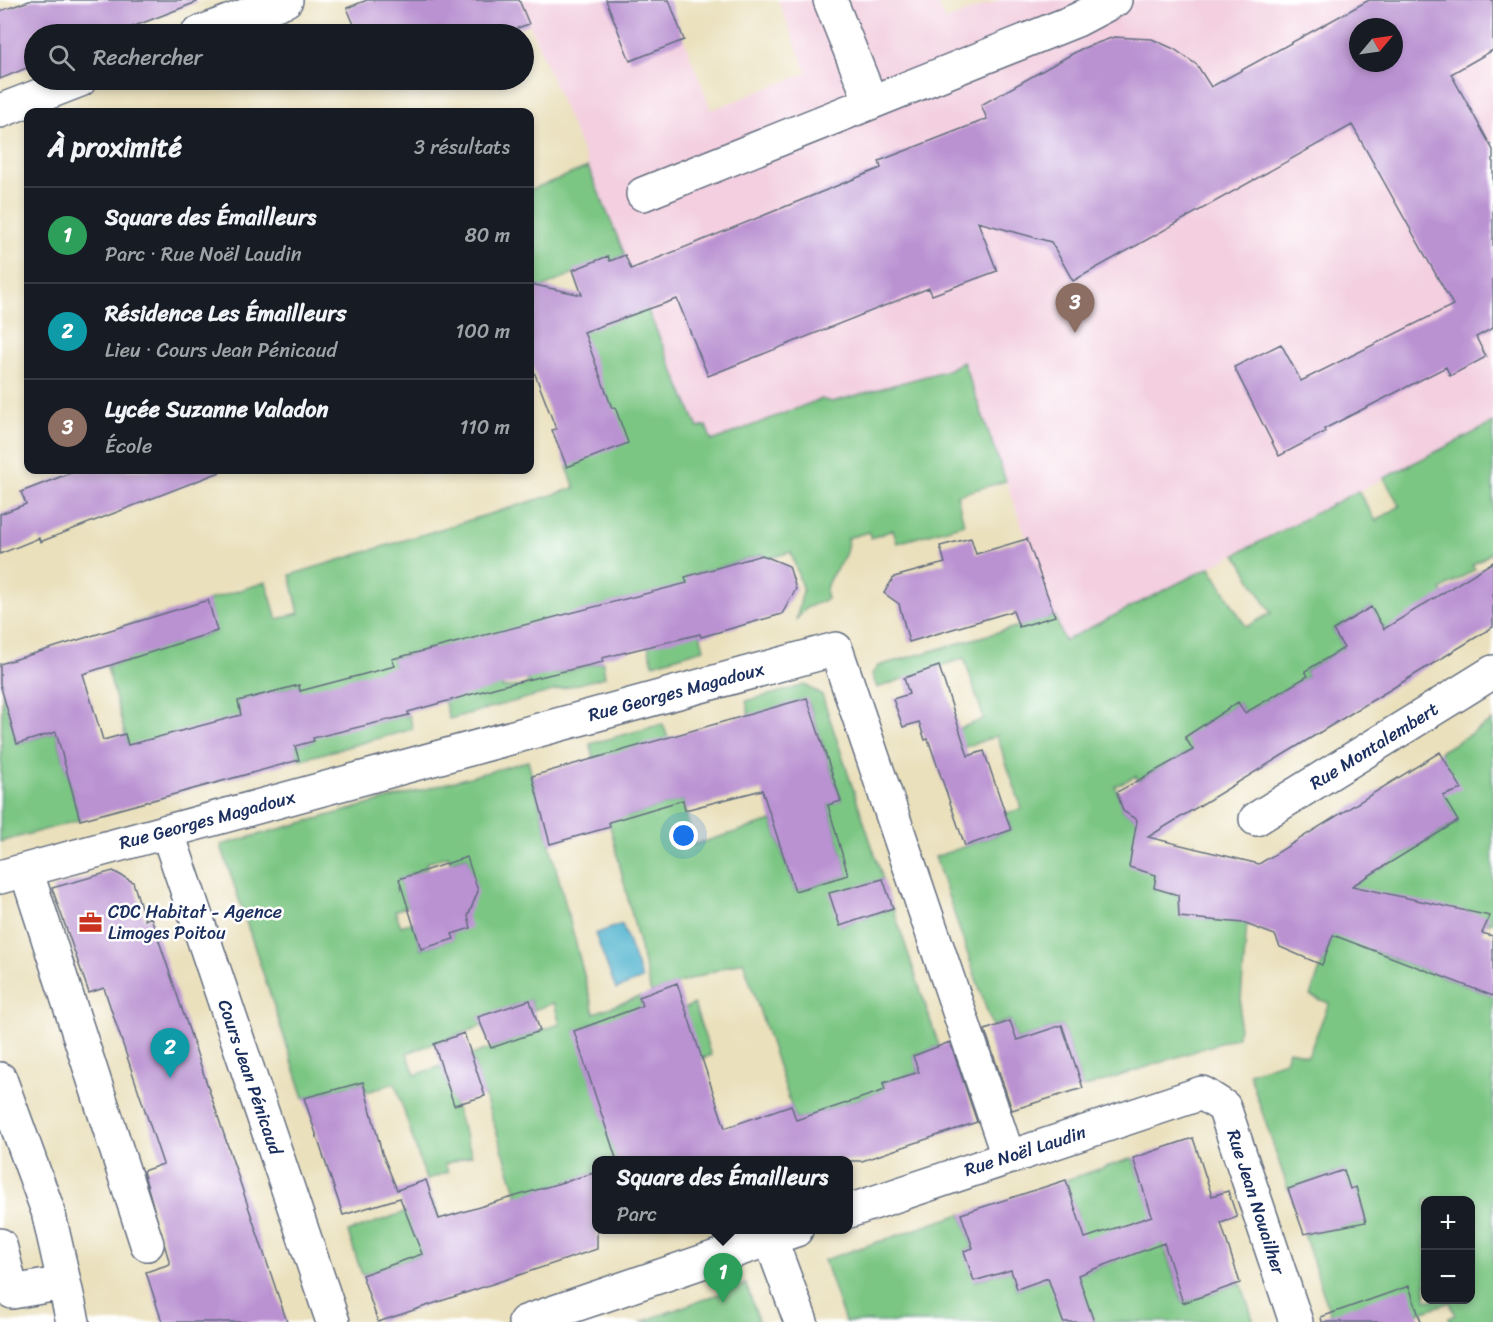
<!DOCTYPE html>
<html lang="fr">
<head>
<meta charset="utf-8">
<style>
	body { margin:0; font-family:Sriracha,sans-serif; background:#20242c; color:#f1f3f6 }
	.controls { position:absolute; right:18px; bottom:18px; display:grid; overflow:hidden; border-radius:12px; box-shadow:0 3px 9px #0003 }
	.controls button { width:54px; height:54px; display:grid; place-items:center; padding:0; border:0; border-bottom:2px solid #363941; background:#171b24; color:#f1f3f6; font:30px sans-serif }
	.compass { position:absolute; left:1349px; top:18px; width:54px; height:54px; border-radius:50%; background:#171b24; box-shadow:0 3px 9px #0003; rotate:61deg }
	.you { position:absolute; left:684px; top:836px; width:21px; height:21px; margin:-15px; border:4px solid #fff; border-radius:50%; background:#1a73e8; box-shadow:0 0 0 9px #1a73e833 }
	.badge { display:grid; place-items:center; width:39px; height:39px; border-radius:50%; background:#c8321e; color:#fff; font-size:20px; font-weight:700 }
	.pin { position:absolute; translate:-50% -50px; filter:drop-shadow(0 2px 3px #0008) }
	.pin::after { content:''; position:absolute; top:32px; width:21px; height:18px; background:inherit; clip-path:polygon(0 0,100% 0,50% 100%) }
	.popup { position:absolute; left:592px; top:1156px; width:261px; height:78px; box-sizing:border-box; display:grid; place-content:center; border-radius:12px; background:#171b24; filter:drop-shadow(0 2px 4px #0005); font-size:20px; white-space:nowrap; color:#9ea1a6 }
	.popup b { font-size:22px; color:#f1f3f6 }
	.popup::after { content:''; position:absolute; left:50%; top:100%; margin-left:-12px; border:12px solid transparent; border-top-color:#171b24 }
	.list { margin:0; padding:0; list-style:none }
	h2 { display:flex; justify-content:space-between; align-items:center; height:78px; margin:0; padding:0 24px; font-size:26px }
	h2 small { font-size:20px; font-weight:400; color:#9ea1a6 }
	.list li { display:grid; grid-template-columns:39px 1fr auto; gap:18px; align-items:center; box-sizing:border-box; height:96px; padding:0 24px; border-top:2px solid #363941 }
	.list b { display:block; font-size:22px; white-space:nowrap }
	.list p { margin:0; font-size:20px; white-space:nowrap; color:#9ea1a6 }
	.list em { font-size:20px; font-style:normal; color:#9ea1a6 }
	.icon { flex:none; width:33px; height:33px; fill:none; stroke:currentColor; stroke-width:2; stroke-linecap:round; stroke-linejoin:round }
	.map { position:relative; flex:none; width:1493px; height:1322px; overflow:hidden }
	.search { position:absolute; background:#171b24; box-shadow:0 3px 9px #0003; left:24px; top:24px; width:510px; height:66px; display:flex; align-items:center; gap:15px; box-sizing:border-box; padding:0 21px; border-radius:33px; color:#9ea1a6; font-size:22px }
	.panel { position:absolute; background:#171b24; box-shadow:0 3px 9px #0003; left:24px; top:108px; width:510px; height:366px; border-radius:12px }
	.map>svg:first-child { display:block }
	.built { fill:#f3cfdf; fill-rule:evenodd }
	.green { fill:#7cc683; stroke:#4c7a70; stroke-width:1.5; fill-rule:evenodd }
	.water { fill:#4fb3cd; stroke:#357196; stroke-width:1.5 }
	.building { fill:#ba92d1; fill-rule:evenodd }
	.lines { fill:none; stroke-linecap:round; stroke-linejoin:round }
	.minor-casing { stroke:#636d7f; stroke-width:36 }
	.minor { stroke:#fff; stroke-width:33 }
	.labels { text-anchor:middle; dominant-baseline:central; stroke-width:5; stroke-linejoin:round; paint-order:stroke }
	.street-label { font-size:18px; fill:#1b2f5e; stroke:#fff }
	.poi-label { font-size:18px; fill:#1b2f5e; stroke:#fff; text-anchor:start }
</style>
</head>
<body>
<div class="map">
<svg width="1493" height="1322" viewBox="0 0 1493 1322">
	<rect width="100%" height="100%" fill="#fff"/>
	<filter id="ink" filterUnits="userSpaceOnUse"><feTurbulence type="fractalNoise" baseFrequency=".0167" numOctaves="2"/><feDisplacementMap in="SourceGraphic" scale="12" xChannelSelector="R" yChannelSelector="G"/><feConvolveMatrix kernelMatrix="1 2 1 2 8 2 1 2 1" color-interpolation-filters="sRGB"/></filter>
	<filter id="wash" filterUnits="userSpaceOnUse"><feTurbulence type="fractalNoise" baseFrequency=".008" numOctaves="4" result="noise"/><feDisplacementMap in="SourceGraphic" scale="24" xChannelSelector="R" yChannelSelector="G"/><feGaussianBlur stdDeviation="1.35" result="paint"/><feColorMatrix in="noise" values="0 0 0 0 0 0 0 0 0 0 0 0 0 0 0 0 0 1.4 0 .05"/><feComposite in="paint" operator="in"/></filter>
	<g filter="url(#wash)">
		<rect width="100%" height="100%" fill="#eae0bc"/>
		<!-- built -->
		<path class="built" d="M519 0H669L711 110 807 73 778 0H936L945 20 999 0H1493V423L1063 641 963 361 948 370 832 402 821 399 712 441 698 429ZM1358 27H1394V63H1358Z"/>
		<!-- green -->
		<path class="green" d="M588 167 625 255 610 261 608 257 544 287 530 284V190Z
			M646 306 698 428 706 426 712 441 821 399 832 402 948 370 963 361 1006 481 957 495 964 524 897 543 893 530 871 538 869 532 847 538C852 563 820 575 827 599L806 608 796 620 803 591 791 552 766 559 764 554 686 577 704 649 653 664 648 646 678 586 569 614 543 632 554 674 603 662 605 677 449 719 431 648 392 659 395 666 361 726 409 715 413 729 299 760 295 746 314 741 299 685 238 701 243 722 132 760 107 667 128 661 120 627 156 616 165 647 216 632 208 600 266 582 277 619 299 613 290 575 575 488 567 467 612 408 579 331 631 316ZM514 629 528 682 523 686 502 688Z
			M1493 423V552L1472 565 1475 569 1441 590 1450 605 1384 629 1371 607 1333 630 1344 648 1305 671 1308 676 1245 713 1238 702 1186 737 1193 750 1138 780 1136 776 1115 786 1123 811 1150 827 1133 846 1156 875 1154 888 1178 895 1180 917 1247 923 1238 1037 1083 1088 1062 1025 1017 1040 1010 1020 992 1026 935 857 1011 830 1006 813 1022 809 997 736 950 752 944 734 984 719 964 658 877 688 872 674 878 666 1055 616 1064 641 1210 567 1246 627 1271 613 1236 554 1358 491 1376 521 1400 506 1384 478Z
			M805 685 822 695 883 879 866 884 833 903 841 926 893 908 939 1046 913 1056 919 1072 883 1083 885 1090 796 1120 743 961 651 993 590 744 663 724 668 738 629 816 683 800 693 845 772 821 795 891 848 875 828 805 841 800 809 703 801 700 749 716 746 701Z
			M2 690 17 744 56 732 80 820 0 842Z
			M1492 721 1493 922 1375 942 1372 950 1493 996V1322H1449L1448 1318 1455 1315 1450 1302 1418 1313 1331 1317 1304 1234 1366 1222 1356 1188 1350 1189 1344 1170 1288 1189 1249 1073 1285 1061 1289 1050 1308 1056 1329 1003 1310 996 1351 886 1458 822 1443 796 1440 752ZM1426 1200H1470V1300H1426Z
			M528 761 594 1013 639 997 649 1024 694 1004 711 1055 702 1059 601 1021 575 1031 617 1160H597V1172L518 1197 471 1055 560 1024 554 1003 533 1010 530 1000 479 1017 482 1026 407 1053 415 1075 441 1066 472 1155 445 1164 448 1172 426 1180 395 1083 367 1092 363 1082 304 1098 221 845ZM448 856 450 861 467 857 476 886 452 934 453 939 421 949 413 922 401 926 395 911 408 906 399 879 427 868 426 863Z
			M1133 1158 1183 1303 1241 1283 1254 1322H1094L1079 1279 1058 1306 1063 1322H845L824 1260 961 1214 973 1248 964 1251 975 1281 1011 1270 1017 1289 1053 1276 1078 1275 1116 1261 1067 1244 1078 1216 1066 1180Z
			M434 1202 448 1245 362 1275 348 1232Z
			M746 1284 759 1322H641Z"/>
		<!-- water -->
		<path class="water" d="M622 924 642 979 616 989 595 934Z"/>
		<g id="blocks">
			<!-- building -->
			<path class="building" d="M32 0H196L197 2 114 34H34V65L0 79V11Z
				M367 0H519L529 24 501 34H358L347 8Z
				M606 0H669L684 40 630 61Z
				M1369 0H1493V50L1451 74 1493 150V328L1476 337 1486 357 1450 376 1446 367 1324 429 1325 432 1279 456 1234 367 1281 344 1301 381 1453 305 1352 125 1073 281 1051 242 978 222 997 271 932 295 929 288 708 376 677 299 584 332 612 408 615 407 628 443 567 467 552 430 556 429 530 361V284L582 295 573 270 608 256 610 261 625 255 631 269 881 168 879 161 987 119 981 105 1081 49 1114 37 1152 39 1174 49 1197 65 1211 87ZM1358 27H1394V63H1358Z
				M78 470H220V472L40 542 39 538 0 554V514L26 504 21 492Z
				M971 538 976 554 1027 539 1055 616 1019 627 1013 611 909 642 899 604 884 593 894 577 945 563 940 546Z
				M762 555 789 566 796 589 782 614 701 637 700 634 602 658 603 662 501 686 408 712 409 715 313 738 314 741 295 746 299 760 80 820 56 732 17 744 0 684V664L208 600 217 631 83 674 103 740 125 734 128 745 241 715 238 701 299 685 300 691 395 666 392 659 687 583 685 577Z
				M1493 562V627L1148 837 1259 864 1440 752 1462 789 1443 796 1458 821 1352 886 1490 916 1482 933 1493 936V996L1333 935 1322 965 1280 947 1275 935 1243 923 1179 917 1178 895 1154 888 1156 875 1129 867 1137 820 1123 811 1117 792 1193 750 1185 737 1238 702 1245 713 1308 676 1305 671 1344 648 1333 630 1371 607 1384 629Z
				M939 666 968 756 984 751 1011 830 965 846 928 739 925 740 919 722 903 727 893 699 909 694 904 678Z
				M807 698 841 801 828 805 848 875 795 891 762 790 685 810 683 800 609 822 610 827 550 844 532 776Z
				M467 857 478 891 468 916 471 928 452 934 454 939 421 949 399 879Z
				M113 871 133 882 145 920 151 917 287 1322H162L146 1272 170 1264 143 1171 163 1164 104 988 89 993 52 888Z
				M883 879 893 908 840 926 829 893Z
				M677 983 725 1128 791 1105 796 1120 885 1090 883 1083 919 1072 913 1056 950 1042 977 1122 862 1161H617L574 1031 642 1006 639 997Z
				M530 1000 540 1031 491 1048 478 1017Z
				M1010 1021 1017 1040 1062 1025 1083 1088 1012 1110 985 1030Z
				M464 1033 485 1096 454 1105 434 1044Z
				M363 1082 382 1153 397 1190 426 1180 439 1219 597 1172V1249L378 1322 362 1275 422 1254 400 1198 343 1215 304 1098Z
				M1193 1138 1212 1196 1228 1191 1237 1217 1221 1223 1240 1283 1183 1303 1164 1243 1078 1275 1094 1322H1063L1048 1278 1017 1289 1011 1270 974 1281 964 1251 973 1248 961 1214 1066 1180 1085 1238 1152 1216 1133 1158Z
				M1344 1170 1350 1189 1356 1187 1366 1222 1304 1234 1288 1189Z
				M1409 1286 1421 1322H1322L1321 1317Z"/>
		</g>
	</g>
	<g filter="url(#ink)">
		<use href="#blocks" fill-opacity="0" stroke="#636d7f" stroke-width="1.5"/>
		<g class="lines">
			<defs>
				<path id="minor" d="M830 0 871 102
					M197 34 286 0
					M0 111 80 80
					M643 194 1077 20 1115 0
					M1256 819 1493 672
					M167 831 333 1322
					M26 870 147 1244
					M0 877 836 649 1008 1156
					M0 1079 48 1211 73 1322
					M849 1211 1202 1093 1224 1107 1296 1322
					M770 1238 801 1322
					M0 1245 12 1292 64 1283
					M525 1322 796 1230"/>
			</defs>
			<!-- minor casing -->
			<use href="#minor" class="minor-casing"/>
			<!-- minor -->
			<use href="#minor" class="minor"/>
		</g>
	</g>
	<!-- icons -->
	<defs>
		<symbol id="office-bare" viewBox="-9 -9 18 18"><path d="M-6-3h4V-5.5h4V-3h4V5H-6ZM-1-4.5V-3h2v-1.5ZM-6 0V1H6V0Z" fill="#c8321e" stroke="#fff" stroke-width="2.5" paint-order="stroke"/></symbol>
	</defs>
	<g fill-rule="evenodd">
		<use href="#office-bare" x="74" y="906" width="33" height="33"/>
	</g>
	<g class="labels">
		<!-- street labels -->
		<g class="street-label">
			<text transform="translate(676 692) rotate(-15)">Rue Georges Magadoux</text>
			<text transform="translate(1374 746) rotate(-32)">Rue Montalembert</text>
			<text transform="translate(207 820) rotate(-15)">Rue Georges Magadoux</text>
			<text transform="translate(250 1077) rotate(71)">Cours Jean Pénicaud</text>
			<text transform="translate(1025 1151) rotate(-18)">Rue Noël Laudin</text>
			<text transform="translate(1256 1202) rotate(72)">Rue Jean Nouailher</text>
		</g>
		<!-- poi labels -->
		<g class="poi-label">
			<text x="108" y="912">CDC Habitat - Agence<tspan x="108" dy="21">Limoges Poitou</tspan></text>
		</g>
	</g>
</svg>
<div class="controls">
<button>+</button>
<button>−</button>
</div>
<svg class="compass" viewBox="-18 -18 36 36"><path d="M0-13l5 13h-10z" fill="#e53935"/><path d="M0 13l5-13h-10z" fill="#9ea1a6"/></svg>
<div class="you"></div>
<div class="pin badge" style="left:723px;top:1303px;background:#2e9e5b">1</div>
<div class="popup"><b>Square des Émailleurs</b>Parc</div>
<div class="pin badge" style="left:170px;top:1078px;background:#0f9aa8">2</div>
<div class="pin badge" style="left:1075px;top:333px;background:#8d6e63">3</div>
<div class="search"><svg class="icon" aria-label="search" viewBox="0 0 24 24"><circle cx="10" cy="10" r="6"/><path d="M15 15l6 6"/></svg>Rechercher</div>
<section class="panel">
<h2>À proximité<small>3 résultats</small></h2>
<ul class="list">
<li><span class="badge" style="background:#2e9e5b">1</span><div><b>Square des Émailleurs</b><p>Parc · Rue Noël Laudin</p></div><em>80 m</em></li>
<li><span class="badge" style="background:#0f9aa8">2</span><div><b>Résidence Les Émailleurs</b><p>Lieu · Cours Jean Pénicaud</p></div><em>100 m</em></li>
<li><span class="badge" style="background:#8d6e63">3</span><div><b>Lycée Suzanne Valadon</b><p>École</p></div><em>110 m</em></li>
</ul>
</section>
</div>
</body>
</html>
